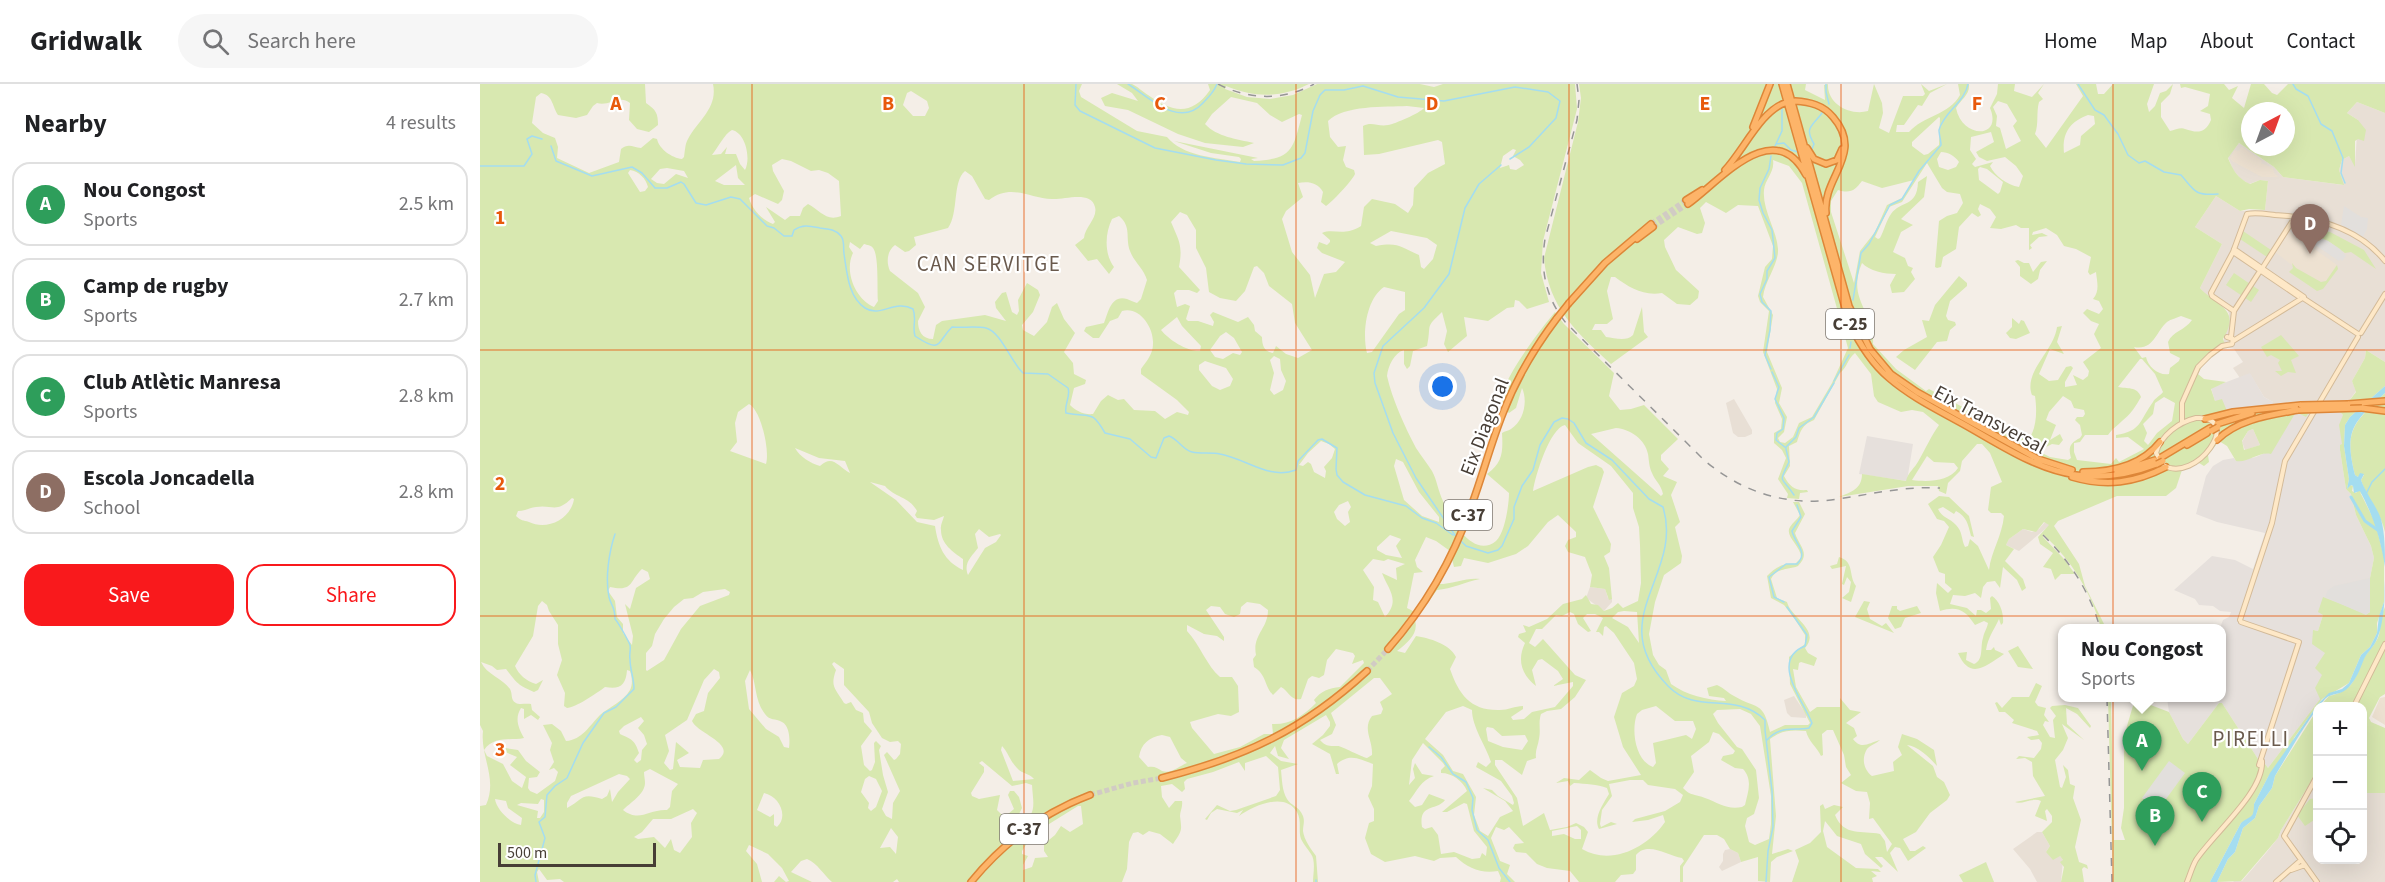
<!DOCTYPE html>
<html lang="en">
<head>
<meta charset="utf-8">
<style>
	body { margin:0; font-family:"Source Sans 3",sans-serif; background:#f6f6f6; color:#202124 }
	.controls { position:absolute; right:18px; bottom:18px; display:grid; overflow:hidden; border-radius:12px; box-shadow:0 6px 24px #0002 }
	.controls button { width:54px; height:54px; display:grid; place-items:center; padding:0; border:0; border-bottom:2px solid #e0e0e0; background:#fff; color:#202124; font:30px sans-serif }
	.compass { position:absolute; left:1761px; top:18px; width:54px; height:54px; border-radius:50%; background:#fff; box-shadow:0 6px 24px #0002; rotate:41deg }
	.scale { position:absolute; left:18px; bottom:15px; width:158px; box-sizing:border-box; padding-left:6px; border:3px solid #473e36; border-top:0; font-size:16px; line-height:21px; white-space:nowrap; color:#473e36; -webkit-text-stroke:4px #fff; paint-order:stroke }
	.you { position:absolute; left:963px; top:303px; width:21px; height:21px; margin:-15px; border:4px solid #fff; border-radius:50%; background:#1a73e8; box-shadow:0 0 0 9px #1a73e833 }
	.badge { display:grid; place-items:center; width:39px; height:39px; border-radius:50%; background:#f9191c; color:#fff; font-size:20px; font-weight:700 }
	.pin { position:absolute; translate:-50% -50px; filter:drop-shadow(0 2px 3px #0008) }
	.pin::after { content:''; position:absolute; top:32px; width:21px; height:18px; background:inherit; clip-path:polygon(0 0,100% 0,50% 100%) }
	.popup { position:absolute; left:1578px; top:540px; width:168px; height:78px; box-sizing:border-box; display:grid; place-content:center; border-radius:12px; background:#fff; filter:drop-shadow(0 2px 4px #0005); font-size:20px; white-space:nowrap; color:#757577 }
	.popup b { font-size:22px; color:#202124 }
	.popup::after { content:''; position:absolute; left:50%; top:100%; margin-left:-12px; border:12px solid transparent; border-top-color:#fff }
	.list { margin:0; padding:0; list-style:none }
	h2 { display:flex; justify-content:space-between; align-items:center; height:78px; margin:0; padding:0 24px; font-size:26px }
	h2 small { font-size:20px; font-weight:400; color:#757577 }
	.list li { display:grid; grid-template-columns:39px 1fr auto; gap:18px; align-items:center; box-sizing:border-box; height:84px; margin:0 12px 12px; padding:0 12px; border:2px solid #e0e0e0; border-radius:18px }
	.list b { display:block; font-size:22px; white-space:nowrap }
	.list p { margin:0; font-size:20px; white-space:nowrap; color:#757577 }
	.list em { font-size:20px; font-style:normal; color:#757577 }
	.actions { display:flex; gap:12px; padding:18px 24px }
	.actions a { flex:1; padding:14px 0; border:2px solid #f9191c; border-radius:18px; text-align:center; font-size:21px; color:#f9191c }
	.actions .main { background:#f9191c; color:#fff }
	.icon { flex:none; width:33px; height:33px; fill:none; stroke:currentColor; stroke-width:2; stroke-linecap:round; stroke-linejoin:round }
	.map { position:relative; flex:none; width:1905px; height:798px; overflow:hidden }
	header { display:flex; align-items:center; gap:36px; box-sizing:border-box; height:84px; padding:0 30px; background:#fff; border-bottom:2px solid #e0e0e0 }
	header strong { font-size:28px }
	nav { display:flex; gap:33px; margin-inline-start:auto; font-size:21px }
	.search { width:420px; height:54px; background:#f6f6f6; display:flex; align-items:center; gap:15px; box-sizing:border-box; padding:0 21px; border-radius:33px; color:#757577; font-size:22px }
	main { display:flex }
	aside { flex:1; background:#fff }
	.map>svg:first-child { display:block }
	.residential { fill:#e8dfd5 }
	.industrial { fill:#e6e0dc }
	.education { fill:#ede1d1 }
	.green { fill:#d8e8b0; fill-rule:evenodd }
	.parking { fill:#e2dfdc }
	.water { fill:#a4ddf0 }
	.lines { fill:none; stroke-linecap:round; stroke-linejoin:round }
	.stream { stroke:#a4ddf0; stroke-width:1.5 }
	.canal { stroke:#a4ddf0; stroke-width:3 }
	.highway-tunnel { stroke:#d1cbc4; stroke-width:5; stroke-dasharray:5 2.5; stroke-linecap:butt }
	.secondary-casing { stroke:#d3ba98; stroke-width:6 }
	.highway-casing { stroke:#dd8638; stroke-width:8 }
	.secondary { stroke:#fee8c7; stroke-width:4 }
	.highway { stroke:#fdb469; stroke-width:5 }
	.rail { stroke:#969696; stroke-width:1.5; stroke-dasharray:8 8; stroke-linecap:butt }
	.highway-bridge-casing { stroke:#dd8638; stroke-width:8; stroke-linecap:butt }
	.highway-bridge { stroke:#fdb469; stroke-width:5 }
	.grid { fill:none; stroke:#e8590c; stroke-width:1.5; stroke-opacity:0.55 }
	.labels { text-anchor:middle; dominant-baseline:central; stroke-width:4.5; stroke-linejoin:round; paint-order:stroke }
	.shield { fill:#fff; stroke:#7e7872; stroke-width:1.5 }
	.shield-label { font-size:18px; font-weight:bold; fill:#473e36 }
	.street-label { font-size:20px; fill:#473e36; stroke:#fff }
	.neighbourhood-label { font-size:21px; letter-spacing:1.5px; fill:#6a5a4d; stroke:#fff }
	.grid-label { font-size:20px; text-anchor:middle; font-weight:bold; fill:#e8590c; stroke:#fff; stroke-width:4.5; stroke-linejoin:round; paint-order:stroke }
</style>
</head>
<body>
<header>
<strong>Gridwalk</strong>
<div class="search"><svg class="icon" aria-label="search" viewBox="0 0 24 24"><circle cx="10" cy="10" r="6"/><path d="M15 15l6 6"/></svg>Search here</div>
<nav><a>Home</a><a>Map</a><a>About</a><a>Contact</a></nav>
</header>
<main>
<aside>
<h2>Nearby<small>4 results</small></h2>
<ul class="list">
<li><span class="badge" style="background:#2e9e5b">A</span><div><b>Nou Congost</b><p>Sports</p></div><em>2.5 km</em></li>
<li><span class="badge" style="background:#2e9e5b">B</span><div><b>Camp de rugby</b><p>Sports</p></div><em>2.7 km</em></li>
<li><span class="badge" style="background:#2e9e5b">C</span><div><b>Club Atlètic Manresa</b><p>Sports</p></div><em>2.8 km</em></li>
<li><span class="badge" style="background:#8d6e63">D</span><div><b>Escola Joncadella</b><p>School</p></div><em>2.8 km</em></li>
</ul>
<div class="actions"><a class="main">Save</a><a>Share</a></div>
</aside>
<div class="map">
<svg width="1905" height="798" viewBox="0 0 1905 798">
	<rect width="100%" height="100%" fill="#f4eee7"/>
	<!-- residential -->
	<path class="residential" d="M1877 18 1905 29V278L1886 266 1885 274 1872 297 1876 307 1869 317 1793 321V318L1784 313 1770 290 1760 294 1753 284 1763 278 1754 265 1746 263 1743 259 1749 230 1747 225 1726 211 1720 204 1742 160 1715 143 1736 112 1760 127 1785 126 1788 97 1780 96 1769 100 1761 95 1753 86 1748 73 1759 59 1794 83 1803 93 1863 101 1859 86 1862 76 1869 72 1875 81 1878 36 1867 29Z
		M1254 315 1272 346V350L1265 353H1258L1253 349 1246 319Z
		M1773 345 1780 361 1765 366 1762 358 1768 347Z
		M1565 438 1570 441 1539 467 1526 461 1529 455 1543 445 1552 448 1559 445Z
		M1110 503 1125 505 1128 514 1132 515V518L1124 527 1106 514Z
		M1314 612 1326 630V634L1311 633 1307 629 1304 616Z
		M1832 696 1837 699 1838 776H1882L1883 709H1905V798H1753L1755 796 1762 797 1786 769 1798 754 1801 746Z
		M1557 748H1562L1570 762 1566 768 1580 772 1583 776 1581 798H1557L1550 785 1533 765Z
		M1250 765 1258 769 1261 778 1242 787 1239 783 1243 777V770L1245 766Z"/>
	<!-- industrial -->
	<path class="industrial" d="M1770 289 1784 313 1793 318V321L1747 328 1735 317 1731 304Z
		M1859 327 1863 331 1862 360 1860 366 1866 405 1871 410 1876 431 1891 462 1894 474 1890 494V528L1843 519V531L1838 547 1834 546 1845 569 1840 615 1788 684 1783 677 1778 675 1742 619H1739L1708 660 1703 655 1689 628 1687 614H1742V544H1740L1743 536 1749 533 1751 528 1740 527 1733 522 1719 521 1715 515 1694 506 1732 472 1755 476 1773 485 1785 449 1737 438 1716 430 1726 392 1733 382 1743 376 1754 374 1756 377 1776 373 1785 369 1816 328Z
		M1387 352 1433 360 1427 397 1379 390Z"/>
	<!-- education -->
	<path class="education" d="M1762 63 1782 77 1781 79 1793 84 1794 89 1798 93H1782L1752 77 1750 74 1755 66 1758 67Z
		M1809 147 1857 181 1846 197 1841 198 1816 184 1795 168Z
		M1905 613V641L1892 633 1900 614Z"/>
	<!-- green -->
	<path class="green" d="M0 0H165L166 19C176 26 178 29 178 41L169 48 157 45 149 36 150 19C139 10 129 23 117 19L113 22 107 31 96 34 78 31C72 22 73 11 61 9L56 13 52 39 63 49 75 54 78 63 77 74 109 89 139 78 141 65C148 59 153 63 161 64L173 54 177 55C179 65 192 74 202 75L204 73C205 67 205 60 208 55 218 36 238 24 233 0H602L599 7 601 13 657 47 687 53C702 72 736 74 760 78L761 75 759 73 731 69 694 57 778 74 771 75 774 77C813 75 813 65 822 31L819 30 802 38 790 31 777 19 751 13 732 30 725 40C737 53 757 55 774 59L763 63 725 59 698 50 648 26 625 22 621 14 632 9 658 17 652 9 637 0C641 0 648 0 652 0 657 2 663 8 668 11 692 28 711 33 730 6L728 0H829C801 14 775 14 746 2L745 5 767 13 790 15 813 11 837 0H940L954 3 963 0H1095L1097 25 1063 157 1061 189 1069 218 1047 225 1039 217 1035 216 1034 223 1027 224 1008 237 984 233 987 252 968 268 964 260 967 247 962 228C944 245 952 239 947 262L933 267 930 282 927 285 924 280V266C914 269 908 282 907 292 912 315 925 343 936 364 941 372 947 379 952 387 957 396 958 407 963 417 970 434 993 476 1016 457 1025 449 1029 420 1029 409L1007 390C1023 379 1023 367 1022 349 1025 347 1028 347 1031 345 1044 337 1048 317 1042 304L1036 324 1029 329 1020 321C1018 301 1061 244 1075 228L1084 240 1134 289 1129 312 1140 326 1151 325 1164 321 1198 355 1181 371V376L1189 385 1183 392 1197 398 1191 411 1200 438 1195 443 1202 472 1201 479 1184 491 1175 518 1169 550 1173 571 1179 581 1186 586 1191 600C1206 611 1227 616 1246 617L1244 614 1229 612 1227 604 1237 601C1244 604 1248 609 1254 612 1277 626 1283 616 1290 648L1305 641H1328L1330 639 1310 600 1309 573 1325 560V551L1314 534 1304 521 1291 514 1287 492C1295 483 1304 479 1315 480L1321 474C1322 463 1304 452 1310 443 1313 438 1317 436 1320 431L1313 418H1319L1325 430 1315 449C1319 462 1331 469 1318 482 1309 486 1297 483 1291 495L1297 514 1307 518C1311 534 1341 546 1325 564L1328 569 1337 574 1334 582 1321 578 1319 579 1318 586 1313 585 1316 603 1330 628 1337 623H1360V614L1370 626 1381 628 1366 639 1374 644 1377 652 1373 655C1381 666 1389 659 1400 656 1396 660 1390 661 1387 665 1381 675 1384 686 1392 692L1414 687 1413 678 1422 671 1418 663 1422 650 1437 655 1454 666 1457 682C1449 673 1438 662 1427 661L1453 682 1457 693 1464 698 1470 711 1467 716 1450 729 1436 748 1423 755 1430 767H1435L1443 762 1446 764 1428 777 1420 764 1415 763 1410 769 1418 788 1402 773H1395L1403 782 1401 784 1385 770 1381 760 1357 752 1345 737 1343 747 1347 763 1376 784 1398 785 1401 788 1391 787 1397 792 1392 794 1393 798H1312L1319 777 1315 766 1330 759 1341 748 1340 722 1343 720 1345 725 1354 721 1363 723 1355 731C1364 753 1382 746 1400 750L1405 757 1407 768 1412 760 1393 734 1389 735 1390 719 1387 708 1376 707 1361 699 1371 691 1366 683 1364 671 1353 646H1347L1342 650 1343 671 1341 672C1337 663 1328 657 1326 647 1311 646 1302 646 1290 655L1296 732 1292 770 1308 765 1313 767 1297 773 1291 778 1290 798 1278 797V773L1261 778 1258 769 1250 765 1244 755 1237 751H1224L1203 783V798H1200V782L1204 777 1202 774C1188 772 1168 757 1156 771V786L1153 790 1141 791 1135 798H1099L1090 787 1067 784 1057 780 1046 769 1036 768 1033 764 1035 760 1044 759 1029 743 1024 746 1016 743 1011 754 1020 777 1030 781 1027 790 1035 798H1020L1021 794 1018 787C1001 790 988 784 976 773L960 774 954 777 935 772 905 778 891 770 885 754 889 739 894 737V725L888 712 892 702 893 680C879 675 870 669 857 680L859 690H856L850 670 832 660 843 651 850 642V638L846 631 804 656 801 664 809 675 798 672 795 662 790 669 801 677 818 680 801 686C802 695 802 707 807 715 811 722 819 722 823 732 825 738 823 741 823 747 824 756 831 765 836 772L838 798H833C833 790 836 777 831 770 828 765 824 761 821 755 818 746 822 737 817 728 805 707 773 722 759 732L763 726 757 729 737 725 731 729 727 736 725 735 737 721 750 727 756 726 796 712 800 706 798 683 786 672 765 679V687L759 678 733 688 707 695 704 698 705 705 702 708 692 700 681 702 682 713 689 724 695 717H702C703 723 700 727 700 732 702 748 702 746 693 760L680 750 669 747 663 751 658 748 653 749 649 758 647 785 642 798H419L417 795 413 798H352C343 790 338 780 327 775L321 777 311 788 332 798H294L299 792 306 798 309 797 302 784 288 770 269 761 266 767 277 780 282 798H84L80 795 67 796 59 785 57 788 59 798H0V722L6 721C18 695 0 672 3 647L0 641ZM431 7 447 17 449 24 445 32H433L423 21 427 9ZM927 22 944 24C940 29 915 40 908 41 898 43 892 37 883 42L884 71 899 70 958 56 962 58 965 80 948 89 934 104 933 121 928 129 915 120 892 115 884 123 881 142C863 153 854 144 842 149L850 156V158L847 161 839 158 837 164 842 169 865 178 856 188 844 190 835 214 830 191 812 168 802 135 806 127 823 113 818 99C827 97 838 98 843 108L841 118 846 122C851 119 872 97 875 90L874 86 866 83 863 76 866 62 858 63 850 53 848 37C864 21 905 23 927 22ZM252 46C266 49 271 75 265 86L260 80 256 70H245L247 63 241 70 232 71C237 65 245 49 252 46ZM1033 65 1036 66 1033 72 1040 76 1044 81 1036 86 1030 85 1029 81 1020 84 1023 72ZM302 75 311 77 331 87 339 86 348 89 359 97 361 132C346 138 340 126 328 120L323 124 320 132H310L305 136 286 123 295 138 293 140C282 136 272 125 269 114L275 110 298 120 302 116 304 107 293 87 292 81ZM256 81 258 94 265 101H244L235 97ZM187 84 204 87 208 94 196 90 184 100 177 99 171 95 180 85ZM150 86C159 87 166 95 168 103L165 107 160 108 148 89ZM485 87 492 92 505 115 509 116C531 99 549 114 572 115 584 116 611 106 615 123 618 134 605 143 604 154L595 161 608 177 617 175 629 190 634 183C624 170 625 149 632 135L639 132C652 143 645 153 650 167 654 178 664 185 667 196L661 215 657 219C653 218 650 216 647 215 631 210 628 229 624 239L606 243 604 247 613 254H619L630 237 638 234 642 227C660 222 674 244 673 260 673 270 666 278 661 285V290L697 316 709 328 708 331 697 328 685 335 675 327 654 326 644 315 638 316 628 311 621 317 613 330C604 331 596 327 590 321L594 304 605 300 606 296 594 290 593 279 584 268 595 249 584 235 577 219 572 223 567 238 554 252 543 246 542 241 553 228 560 211 558 206 547 199 538 216 539 227 537 231 532 228 526 208 522 209 515 218 516 224 526 237 505 231 462 237 456 241 453 255C442 255 438 247 438 237L445 223 438 209 410 187C406 178 407 167 415 161L425 168 429 167 436 161 434 153 468 144C479 129 472 98 485 87ZM700 128 707 131 716 146V164L726 184 729 208 740 214 756 217 765 207 774 183 777 182 784 189 789 202 812 220 815 239 832 266 818 274 806 270 796 262 793 269C784 268 782 261 782 253L775 247 774 241 768 233 758 238 733 228 730 231 734 238 733 242 718 237H708L706 235 710 222 705 220 697 223 694 209 697 206H709L717 209 720 206 699 183C703 161 699 157 691 138ZM911 147 947 154 957 161 953 175 944 185 941 183 939 171C920 163 919 158 896 162L890 159ZM370 158 380 165 384 160C387 161 391 161 393 164 399 171 397 206 398 217L394 223C375 215 364 187 373 169L369 163ZM904 203 925 208V226L919 230 892 268 887 269C882 250 886 215 904 203ZM697 233 702 242 721 262 720 267C708 268 689 256 681 246ZM746 248 754 254 762 268 760 271 753 269 743 275 735 273 730 266 740 252ZM794 272 800 275 801 286 806 297 803 306 794 311 790 306 794 289 790 276ZM725 277 746 284 753 295 750 302 740 306 732 302 719 286V281ZM269 320C281 326 290 367 286 380L250 367 257 358 255 339 258 328ZM1085 341 1098 359 1131 382 1153 409V424L1159 443 1160 461 1161 499 1158 517 1143 524 1138 519 1132 524 1124 527 1118 521 1111 520 1106 511 1102 515 1083 520 1067 535 1049 543 1043 541 1046 548 1039 550 1038 553 1045 559C1037 576 1041 590 1056 602L1052 586 1058 576 1062 575 1078 587 1083 595 1073 602 1093 598V602L1075 623 1052 628 1044 635 1033 636 1031 633 1043 625V622C1035 622 1028 626 1020 626 991 627 979 611 970 585L976 573C970 560 949 554 936 552L925 569 917 567C927 559 939 550 935 536L957 506C972 505 985 498 1000 495 988 493 972 500 959 500L937 529 927 524 934 489 943 488 937 483 935 476 946 453 956 457 970 467 974 483 981 482 984 474 1008 479 1036 470 1048 462 1068 438 1078 431 1096 448V453L1088 456 1085 462 1088 468 1105 473 1112 491 1110 503 1125 505 1129 516 1132 515 1129 484 1124 472 1130 468 1131 460 1113 423 1124 388 1122 384 1116 381 1108 383 1053 407C1055 392 1070 344 1085 341ZM1136 344C1150 345 1165 355 1168 370 1169 376 1169 383 1172 389 1175 397 1181 400 1183 410L1181 412 1111 350ZM841 357 849 360 855 365 852 374 844 383 846 387 845 394 834 388 831 380 828 378 823 382 819 381 828 369ZM315 364 339 374 365 377 370 389C358 383 353 370 340 382 330 379 320 373 315 364ZM916 375 923 378 939 408 959 433V438L942 432 924 416 914 382ZM390 398 405 402C414 413 430 413 437 427L435 431 437 434 454 436 464 432C463 437 460 441 461 446 461 460 473 468 483 475V486C464 477 458 462 455 442L437 438 416 416ZM92 414 94 415C91 435 67 447 49 438 43 436 41 437 36 432L38 427C45 427 49 424 56 423 72 420 76 430 92 414ZM868 417 871 423 868 428 870 438 865 442 857 435 854 428 859 421ZM499 445 509 453 520 450 521 451 516 458 505 464 488 491C483 479 492 472 498 464L495 450ZM910 451 921 455 916 462 922 474 906 471 897 466V463ZM893 475 904 477 908 475 925 480 916 484 917 496 902 489C908 505 921 516 905 533L898 518 893 516 894 503 883 486ZM162 485 168 488 170 495 156 504 150 525 145 520 153 552 152 561 143 549V540L137 533 135 517 128 507 130 503C154 508 149 497 162 485ZM245 505 250 508 249 511 220 522 201 545 184 576 167 587 166 586V569L172 562 175 550 184 535 194 523 204 515 213 514 223 508ZM62 517 67 521 69 527 78 541V560L82 576 77 591 85 609 84 622 87 624C95 624 117 609 125 603 140 606 146 601 147 586L150 587C152 593 153 600 150 606 143 618 129 623 120 631 110 641 102 656 86 657L81 647 72 640 63 641 72 659 70 666 74 678 69 686 74 684 78 688 75 697 57 710 50 707 48 704 49 694 57 693 60 688 46 677 38 666 19 663 23 667 37 673 30 681 46 693 42 704 32 697 23 680 7 672 4 666C15 651 31 657 44 654 39 645 34 635 41 624L44 625V635L51 631 58 636 60 633 52 626 51 620C46 619 39 621 36 619 30 616 33 610 30 605 22 594 7 591 1 578L12 582 17 586 26 585C36 598 37 601 54 608L58 606 63 596 56 600C46 597 39 591 35 582L53 552 58 522ZM767 518 780 520 788 526C788 545 772 551 776 571L773 575 774 583C787 591 784 602 793 611L801 603C809 607 810 617 821 615L828 595 832 592 839 594 844 591 847 576 856 565 873 569 875 572 872 580 883 576 884 579 860 603C849 604 841 607 834 616L836 619C823 632 810 641 792 640L793 650H784L760 663 734 670 712 644 710 638 738 630 751 632 759 628 758 602 752 593H740C727 582 720 561 707 547V541L724 550 737 552 744 557V553L726 526 731 522 740 523 745 530 754 533 760 530 761 523ZM1144 527 1157 528 1159 559 1148 543 1132 534 1138 528ZM1090 528 1094 530 1098 540 1108 548 1111 547 1103 534 1107 530H1115L1123 534 1116 548H1119L1123 552 1124 543 1126 542 1134 549 1154 579 1157 595 1154 602 1142 609 1134 633 1143 663 1161 691 1128 697 1121 694 1110 686 1099 696 1084 694 1076 699 1088 697 1090 702 1094 699C1106 700 1117 700 1127 704L1129 710C1123 720 1113 734 1119 745L1137 740 1131 738 1121 743 1120 740 1122 726 1132 712 1129 700 1150 696H1163L1168 701 1195 705 1203 711 1200 718 1185 727 1155 735 1152 738 1168 736 1183 731 1185 738C1167 764 1131 782 1102 765L1108 748 1104 743 1096 739 1087 743 1070 746 1064 729 1043 742 1037 714 1015 681V676H1022L1042 691 1047 677 1056 674C1055 666 1058 662 1059 655 1061 645 1058 639 1061 630L1067 627 1081 625 1095 613 1106 596 1095 591 1063 555 1055 563 1049 559 1056 545H1062L1076 531 1082 532ZM354 578 364 585V601L389 628 392 639 402 654 410 658 418 657 421 660 420 670 416 675 414 676 407 668 404 671 420 707 413 719 412 735 406 732 402 725 408 708 403 691 399 666 401 662 396 657 394 659 395 678 392 686 390 687 384 681 381 662 392 647 384 638 383 629 376 626 371 618 366 620 364 619C355 604 350 603 356 586L352 580ZM234 585 239 588 240 594 228 609 224 627 216 630 212 637C218 650 257 660 239 675L223 676 220 684 200 683 197 676 209 669 196 658 193 685 190 686 184 679 189 667 185 651 207 636 224 596ZM270 586C277 599 274 616 285 630 290 637 295 634 302 638 310 642 310 657 309 664L304 663 299 653 286 645 269 625 265 597ZM894 594H900L912 610 900 618 903 625 901 630 892 632C882 645 893 656 892 671L887 674C882 673 861 662 858 662 850 662 846 663 840 656L852 650 856 641 851 629ZM983 622 992 626C992 643 1006 662 1011 678L1006 683 998 678 996 683 1021 697 1032 712 1034 719 1033 721 1018 712 1012 706 1003 704 1025 717 1033 727 1020 733 1008 752 1000 747 994 731 996 713 983 690 973 687 963 671 945 655 966 628ZM1176 622 1195 637H1213L1216 645 1212 655 1206 651 1173 659 1176 679 1173 683C1155 676 1151 646 1157 630L1162 626ZM1260 625 1271 630 1280 642 1291 712V740L1289 755 1275 761 1269 758 1265 742 1267 734 1274 730 1279 714 1276 686 1262 665 1257 663 1238 639 1233 630 1237 626ZM161 633 164 637 158 644 164 651 167 660 162 666 161 676 157 679 154 676 159 669C155 656 151 655 140 650L139 647 144 642ZM1007 643 1013 644 1022 652 1045 651 1048 657 1042 666 1023 663 1008 657 1006 645ZM1233 648 1239 650 1255 667 1253 670 1243 672 1241 676 1255 684 1263 685C1273 696 1268 708 1265 721L1262 723C1247 726 1239 719 1225 714 1216 710 1210 712 1203 704L1214 688 1211 672 1229 658ZM682 651 690 653 701 674 707 679C699 682 692 690 682 687 677 684 675 682 668 683L659 673C661 660 669 653 682 651ZM943 659 963 679 965 682 961 686V689C972 689 983 697 987 707L962 728H967L984 719 987 720 994 747 1007 763 1006 772 1002 769 1000 774 992 775 974 768 961 770 958 751 952 743 945 745 942 743C938 719 957 727 965 716L949 710 942 721 935 723 929 717C937 707 941 696 954 692L942 690 935 679 933 685 935 694 929 701 932 676ZM522 662C528 668 530 677 537 684 542 690 549 689 554 695L533 697 521 666ZM502 677 532 702 546 699 552 701C553 719 558 731 539 741L534 740 542 724 539 713 534 707H530L528 711 534 725 528 730H521L517 726 520 711 499 715 492 712 491 709 504 688V683L499 679ZM170 685 198 700 192 707 190 723 187 726C168 725 160 739 143 726 150 719 165 710 165 699 165 695 164 692 164 688ZM139 690 147 692 150 695 138 708 132 718 130 705 127 712 122 715C100 708 103 716 87 724V719L91 712ZM389 692 396 695 402 707 396 723 391 727 388 724 389 719 381 708 385 695ZM284 709C299 712 309 732 297 743L294 741V730L290 733 277 726ZM15 715 26 717 28 724 42 734 41 741C31 740 16 725 15 715ZM61 715 64 716V728L60 734H57L58 727 37 721 41 719 58 720ZM598 722H601L603 740 590 748 581 742 575 751 564 760V767L568 773 555 774 552 783 543 786V781L548 772 542 770V767L553 750ZM213 725 217 729 211 739 212 753 200 769 194 766 191 755 185 764 174 753 158 755 154 753 162 748 173 735H191ZM1097 742 1101 746V755H1095L1084 750 1072 752V747ZM411 744 418 753 416 770 410 763 400 764Z
		M1099 0H1326L1325 6 1345 16 1344 1 1348 0C1347 20 1370 32 1388 27L1394 0 1402 19 1403 29 1399 44 1409 49 1423 12H1443L1445 10 1441 0 1449 7 1467 0 1450 9 1442 22 1438 21 1424 41H1417L1416 48H1429C1443 32 1469 31 1480 11L1478 0H1489C1490 11 1481 15 1476 24 1482 55 1523 55 1510 24L1517 10 1518 0H1535L1534 7 1552 13 1564 0 1558 9 1563 15 1559 18C1556 29 1559 40 1555 50L1566 64 1603 12 1596 0H1616L1618 10H1624L1633 0H1674L1667 20 1669 28 1675 22 1680 9 1686 7 1693 0 1690 10 1681 19V33L1690 47C1695 46 1701 43 1705 45 1717 49 1725 50 1731 36L1730 30 1720 27 1728 22 1730 10 1705 3 1701 4 1700 0H1744L1749 6 1758 2 1752 14 1764 24 1771 0H1784L1792 9 1797 11 1808 0H1905V29L1877 18 1867 29 1878 36 1886 46 1884 57 1878 55 1875 57V83L1869 72 1862 76 1859 86 1864 101 1803 93 1794 83 1759 59 1748 74C1753 86 1757 94 1770 100L1780 96 1788 97 1785 126 1769 125 1760 127 1736 112 1715 143 1742 160 1720 204C1736 222 1762 224 1743 255L1746 263 1724 278 1718 290 1724 295 1746 298 1731 305 1735 317 1742 315 1747 327 1785 322 1841 317 1860 325 1859 317H1869L1876 308 1872 297 1885 274 1886 266 1905 278V302L1870 333 1865 341 1864 362 1869 395 1867 405 1870 401 1873 402 1872 407 1876 409 1879 405 1877 401 1881 403 1883 411 1880 408 1895 438 1904 473V518L1897 539V549L1890 563 1881 571 1869 599 1842 615 1814 654 1811 662 1788 693 1774 720V729L1770 735 1761 739 1730 798H1633L1628 614H1631L1634 756H1645L1641 744 1644 724V652L1655 615 1689 628 1703 655 1708 660 1739 619H1742L1778 675 1783 677 1788 684 1840 615 1835 604 1842 591 1835 584 1845 569 1832 560 1833 546 1838 547 1843 531 1838 528 1843 513 1886 530 1890 528V494L1894 474 1891 462 1876 431 1871 410 1866 405 1860 366V361L1862 360 1859 341 1863 331 1859 327H1830L1826 333 1816 328 1791 370C1779 367 1769 379 1756 377L1747 362 1739 357 1728 371 1729 378 1724 382 1719 379 1702 386 1696 404 1686 412H1637L1578 437 1574 442 1599 480 1605 502 1626 544H1621C1611 508 1592 477 1564 451L1563 453 1584 475 1595 490H1581L1575 496 1571 485 1563 483 1573 469 1560 460 1558 453 1569 441 1564 438 1556 448 1543 445 1529 455 1526 461 1534 465 1525 477 1543 495 1546 504 1542 507 1537 496 1523 483 1520 504 1515 497 1507 498 1503 503 1501 514 1495 509 1485 512 1473 511 1470 520 1487 524 1496 532 1497 526H1501L1506 529 1511 525 1510 514 1512 512C1520 517 1524 530 1523 539L1521 541 1519 535C1514 546 1508 553 1506 566H1511L1514 563 1515 566 1524 570C1506 582 1490 597 1478 569L1487 568 1486 576 1494 580C1504 576 1500 563 1503 554 1504 548 1507 545 1508 539L1504 537 1495 541C1486 527 1478 521 1460 527L1456 509 1457 499 1468 509 1472 505 1465 499V490L1459 488 1453 473 1461 461 1469 443 1464 437 1457 435 1448 420 1459 412 1469 413 1489 432 1494 453 1491 452C1488 440 1487 433 1476 427L1474 430 1463 423 1458 425C1462 434 1470 434 1476 441 1483 448 1481 455 1485 463L1488 462 1490 455 1498 462 1509 486C1511 468 1522 452 1524 432L1521 429H1511L1508 426 1511 403 1522 398 1510 369 1502 360H1497L1482 377 1480 387 1468 399 1466 410 1459 407 1458 402H1428L1359 413C1371 408 1382 405 1382 390L1426 397C1428 388 1435 384 1439 376 1446 364 1451 352 1459 341L1443 328 1432 326 1421 328 1398 318 1394 312 1391 290 1375 269C1367 276 1368 282 1360 289L1334 336C1322 341 1321 346 1317 358L1309 362 1310 382 1304 392C1310 403 1315 407 1327 406L1328 408 1320 409 1319 415 1307 414 1308 410 1298 395 1306 374 1302 366 1294 359V349L1301 345 1302 335 1295 319 1297 305 1283 268 1289 227 1280 218 1278 212 1285 183 1292 175 1293 162 1278 122 1258 121 1246 129 1226 118 1220 124 1225 139 1222 149 1217 150 1198 143 1184 156 1185 163 1196 186 1219 207 1218 214 1210 221 1197 220 1182 209C1163 212 1150 204 1135 193H1131L1127 207 1133 235 1127 240H1115L1112 246H1121L1126 253C1135 254 1146 258 1153 251L1162 223 1164 248 1168 253 1131 280C1097 249 1068 223 1064 174L1098 38 1101 14ZM1518 17 1527 20 1537 37 1533 42 1541 57 1526 65 1520 44 1516 42 1517 32 1513 23ZM1770 27H1806V63H1770ZM1608 31 1614 32 1615 40 1601 52 1600 61 1584 69C1582 50 1589 38 1608 31ZM1459 33 1460 34 1459 61 1448 70 1444 71 1432 62V58ZM1511 48 1514 58 1496 68 1499 73 1507 77 1525 73 1536 82 1543 92 1539 103C1527 101 1515 92 1510 82L1513 78 1495 83 1492 80 1496 75 1490 66 1491 53ZM1461 68C1468 68 1475 72 1479 78L1476 83 1468 86 1459 83 1457 75ZM1293 76 1309 82 1322 99 1368 264 1352 299 1332 333 1319 339 1313 353 1305 359 1300 358 1298 354 1304 348 1307 333 1299 319 1302 304 1287 268 1293 231 1283 213C1285 196 1299 180 1298 165 1297 146 1282 126 1284 106 1285 95 1295 88 1293 76ZM1447 79 1462 104 1467 108 1480 110 1483 119 1477 129 1467 132 1459 137 1455 183 1457 184 1461 183 1463 173 1476 165 1479 143 1492 129 1498 133 1501 131 1498 125 1500 120 1510 125 1516 133 1510 144 1521 145 1536 141 1541 144H1549V166L1552 164 1550 161 1559 153 1568 152 1562 149 1552 151 1553 148 1566 144 1577 151 1584 162 1596 165 1611 173 1608 188 1610 191 1616 188C1617 198 1620 207 1613 215L1619 217 1623 225 1619 230 1607 225 1603 229 1611 237 1619 240 1614 250 1621 264 1603 278 1609 287 1608 292 1603 296 1593 291 1597 301 1585 303V298L1593 284 1591 282 1586 283 1578 296 1569 297 1559 290 1570 265 1584 270 1577 258 1582 242 1577 243C1574 267 1543 288 1552 311L1555 312C1557 326 1557 343 1549 355L1543 354C1511 338 1480 322 1449 305L1446 307 1416 285 1393 260C1395 227 1366 216 1382 179 1389 187 1405 190 1416 190L1410 201 1412 209 1424 208 1435 195 1431 188 1433 184 1428 182 1425 174 1413 168 1421 148 1433 141 1421 135 1444 113 1447 92 1438 98C1437 124 1421 116 1411 130 1406 137 1404 147 1400 154L1398 155 1395 153 1409 123 1422 118ZM1500 83 1507 85 1523 98 1520 108 1518 110 1499 96 1498 85ZM1434 96 1422 114 1407 121 1395 148 1380 167 1374 199 1351 128V117L1358 106C1371 110 1375 106 1382 97L1402 104ZM1701 232 1712 236C1704 247 1693 247 1688 258L1690 269 1700 274 1699 277 1690 284 1689 290C1679 292 1668 283 1666 273L1662 274 1654 263C1674 267 1676 247 1687 238 1691 235 1697 234 1701 232ZM1660 275H1662L1675 290 1683 308C1680 312 1675 314 1673 318 1659 337 1662 347 1636 351V354L1648 353 1664 365 1639 378 1636 374 1631 380 1597 376 1594 368V359L1600 358 1605 351H1628C1633 344 1636 343 1642 337 1650 331 1656 322 1661 313 1657 302 1647 305 1638 303ZM1583 312 1591 317 1594 324 1604 326 1605 330 1603 333H1597L1595 336 1600 341 1602 351 1600 354C1590 359 1588 363 1591 374L1588 376 1570 373 1558 367 1572 360 1579 361 1583 356 1580 350 1570 356 1576 341 1566 336 1569 328ZM1684 313 1695 319 1692 337 1677 349 1668 361 1664 357 1667 349 1663 340 1673 330 1675 319ZM1773 345 1780 361 1764 366 1762 357 1768 347ZM1447 372 1454 378 1474 379 1478 384C1469 398 1447 398 1432 396Z
		M1822 141 1850 148 1884 166 1896 185 1871 168 1865 169 1848 157 1836 152 1829 157 1815 149Z
		M1763 147 1791 166 1787 173 1760 155Z
		M1538 176 1544 179H1549L1553 188 1561 178 1567 177 1560 186 1558 195 1551 200 1540 192V183L1535 177Z
		M1812 179 1816 184 1841 198 1846 197 1857 181 1858 185 1843 205 1837 207 1809 188 1813 184Z
		M1754 189 1779 206 1771 218 1746 201Z
		M1479 192 1487 199V202L1470 217 1466 232 1468 236 1475 238 1476 241 1470 246 1467 257 1457 258 1435 286 1416 273 1424 266 1447 253 1442 236 1449 237 1455 221Z
		M1532 234 1539 240 1541 236 1544 237 1550 249 1536 255 1530 254 1526 249 1532 243Z
		M1801 251 1819 272 1811 276 1816 289 1808 288 1801 292 1795 287H1802L1798 279 1800 276 1791 271 1787 273 1781 263Z
		M1905 309V448C1901 429 1887 415 1881 396L1884 391 1878 393 1875 391C1864 347 1872 340 1905 309Z
		M1359 473C1375 478 1368 491 1376 502L1371 518 1362 514 1369 508 1371 498 1367 493 1364 501 1362 500 1366 482 1352 485 1350 482 1357 480Z
		M1384 517 1390 518 1387 525 1390 535 1402 542 1406 539 1414 549 1375 533Z
		M1412 522H1417V525L1420 527 1437 522 1441 529 1425 534 1421 543 1415 545 1408 534Z
		M1905 523V610L1900 613 1889 634 1891 638 1905 644V709H1883L1882 622H1840L1849 612C1873 607 1874 596 1883 576 1887 567 1896 561 1899 551 1901 542 1900 532 1905 523Z
		M1538 562 1551 582 1553 585 1538 583 1528 567Z
		M1556 599 1562 602 1555 618 1558 622 1566 624 1564 631 1569 638 1565 637 1563 641 1570 653 1575 654 1573 636 1576 632 1570 624 1572 622 1585 621 1598 624 1611 642 1610 644 1597 630 1586 624 1587 640 1604 656 1582 640 1588 654 1583 666 1575 676 1580 703 1582 704 1586 693 1583 681 1588 686 1590 700 1595 702 1593 714 1601 736 1595 763 1599 778 1607 781 1608 785 1604 783 1602 785 1604 798H1581L1584 783 1580 778 1583 776 1580 772 1573 776 1566 768 1570 762 1562 748 1572 738V732L1567 725 1565 727 1567 737 1555 732 1561 717C1552 713 1542 721 1535 718L1565 712 1553 692 1552 678 1545 674 1536 675 1539 672 1554 674 1561 665 1562 659 1559 655 1551 656 1547 653 1559 651 1557 647 1532 639 1534 636 1525 628H1519L1515 619 1517 618 1522 624 1532 613H1549Z
		M1837 626V699L1832 696 1801 746 1798 754 1761 797 1737 798 1748 775 1755 768 1763 744 1775 734 1779 722 1792 704 1795 692Z
		M1837 714V734L1825 742 1817 731 1830 715Z
		M1506 778 1514 798H1483L1479 791Z"/>
	<!-- parking -->
	<path class="parking" d="M1864 122 1881 133 1888 134 1887 145 1883 153 1861 141Z
		M1833 152 1848 157 1860 165 1866 172 1862 177 1860 175 1859 177 1829 157Z
		M1890 494V528L1886 531 1845 513 1848 506 1854 502Z
		M1689 677 1705 689 1678 726 1662 714Z"/>
	<!-- water -->
	<path class="water" d="M1905 302V309C1872 339 1864 347 1875 391L1878 393 1880 389 1884 390 1881 396C1886 410 1896 421 1901 435 1905 450 1905 467 1905 483 1901 456 1893 431 1880 407L1874 409 1873 402 1871 401 1867 405 1869 395 1864 362 1865 341 1870 333Z
		M1905 496C1905 513 1904 540 1897 555 1894 563 1887 568 1884 575 1880 585 1877 594 1869 603 1861 612 1852 608 1845 615 1827 636 1810 667 1795 692L1792 704 1779 722 1775 734 1763 744 1755 768 1748 775 1737 798H1730L1761 739C1770 731 1774 736 1774 720L1790 689 1838 620 1849 609 1862 605 1869 599 1881 571 1890 563 1897 549 1899 532 1904 518Z"/>
	<g class="lines">
		<!-- stream -->
		<path class="stream" d="M596 0 595 21 600 27 675 64 736 76 766 80 803 81 821 74 825 69 833 27 840 11 845 6H864L883 2 918 13 964 17 1035 3 1068 8 1080 17 1076 34 1049 63 1030 75
			M648 0C669 13 699 45 723 19 729 13 734 8 737 0
			M1346 0V8L1349 20
			M1598 0 1615 26 1624 31 1638 50 1648 71 1659 79 1665 77 1684 88 1701 91C1715 107 1714 112 1738 110
			M1813 0 1816 5 1828 12 1841 40 1852 47 1863 74 1861 89 1865 99
			M1296 60 1304 59 1311 66 1318 68
			M71 62 76 77 112 92 152 83 162 89 175 104H187L201 98 204 100 216 119 226 121 251 113 260 115 287 142 294 144 304 152H312L314 146C323 140 330 142 340 144 347 145 356 145 361 152 365 157 363 164 364 170 367 188 368 213 385 224 400 234 415 215 433 225 437 235 432 242 435 252 462 270 456 259 472 243 483 244 496 242 506 244 521 248 531 278 543 289L568 290 588 304C591 312 584 320 586 329 611 334 611 325 625 349L650 355 671 373 676 374 684 354 689 352C698 355 703 366 712 368 721 370 731 368 740 370 767 375 789 396 816 386L818 377 838 356 842 355 857 364 856 385 857 391 863 398 885 411 926 422 942 434 956 439 973 451
			M1295 62 1302 47V25
			M1332 65 1334 60C1324 43 1332 43 1342 29
			M1291 72 1289 85 1280 104 1279 116 1283 129 1292 146 1295 174 1287 187V195L1280 210 1282 218 1291 227 1290 246 1285 271 1291 285
			M0 82H44L52 70 47 55 52 52 62 55
			M1373 216 1381 169 1389 160 1410 121 1422 115 1439 87 1461 61C1461 57 1459 50 1459 46 1464 28 1485 18 1488 0
			M1370 264 1371 258
			M1292 288 1299 303 1295 315 1304 334 1303 345 1297 349 1296 356 1306 364
			M1354 297 1369 271
			M1306 363 1316 353 1319 344 1334 333 1354 299
			M1306 365 1309 378C1298 401 1301 391 1314 411
			M1886 410 1892 398 1905 385
			M977 454 936 394 913 349 895 299 894 289 903 262 944 224 969 190 985 124 999 100 1021 81
			M981 457 986 462 1008 469 1018 466 1022 462 1034 435V423L1042 402 1053 386 1060 361 1074 338 1082 334 1088 335 1094 339 1106 359 1132 376 1169 415 1183 423C1204 491 1122 535 1188 602 1217 632 1254 606 1285 636V646L1292 707 1293 743 1288 767 1286 798
			M1304 518 1294 513 1289 493 1306 480H1317C1329 468 1315 460 1312 447L1321 433 1317 421
			M1287 656C1300 641 1313 647 1329 644L1332 639C1324 618 1289 576 1325 562L1327 551 1307 523
			M949 663 961 673 973 690 986 698 993 714 992 726 997 746 1008 756 1019 784 1030 798
			M836 796V798
			M56 798 55 791 65 754 59 738 65 733 67 711 75 702 87 694 103 659 124 629 136 623 154 605C154 594 150 586 150 575 149 571 151 565 150 561 148 556 138 538 135 535 135 522 131 522 129 513 125 494 129 468 135 450"/>
		<!-- canal -->
		<path class="canal" d="M1871 413 1885 437 1899 447"/>
		<!-- highway-tunnel -->
		<path class="highway-tunnel" d="M1171 140 1206 116
			M1173 143 1208 120
			M887 587 908 565
			M610 711 653 699 682 694"/>
		<defs>
			<path id="secondary" d="M1753 168 1818 212
				M1783 183 1815 133
				M1823 214 1878 250
				M1754 227 1732 212 1731 209 1753 168 1767 130C1776 128 1786 130 1795 131 1836 133 1878 143 1905 177
				M1881 249 1905 210
				M1751 253 1754 227 1780 187
				M1753 257 1824 213 1754 165
				M1716 334C1765 331 1716 401 1683 381L1676 369C1681 351 1699 338 1716 334Z
				M1702 338V319L1718 283 1730 271 1742 262 1752 260 1753 255 1747 253
				M1760 536 1792 439 1805 377 1878 253
				M1761 538 1819 558 1779 681
				M1874 622 1905 560
				M1811 786 1825 781
				M1707 798C1710 791 1712 783 1716 776 1733 750 1784 708 1782 677
				M1796 798 1821 776
				M1837 798 1804 752 1838 690"/>
			<path id="highway" d="M1302 0 1369 238C1379 259 1391 279 1409 294 1431 313 1458 326 1483 340 1519 360 1555 385 1596 391 1625 395 1651 390 1677 380
				M1307 0 1369 222 1390 265 1411 290 1437 308 1558 375 1592 386
				M1315 17C1330 18 1343 21 1353 33 1385 70 1342 93 1346 129
				M1273 43 1290 0
				M1327 64 1334 75 1346 80 1357 76 1362 65
				M1245 86C1263 67 1281 27 1305 19
				M1206 116 1222 106
				M1208 120C1239 98 1294 30 1326 91
				M1157 155 1173 143
				M1089 219 1125 179 1171 140
				M1868 320 1905 317
				M1882 324 1905 327
				M1725 335 1753 328 1821 321
				M1737 340 1772 329
				M1737 356C1758 335 1791 331 1818 326
				M1707 361 1727 349
				M1680 374 1730 344
				M1603 388C1631 388 1662 381 1680 358
				M1637 388 1675 376
				M1592 393C1626 403 1655 399 1686 383
				M908 565C945 523 974 473 992 420 1003 390 1011 359 1023 329 1036 295 1055 263 1077 234
				M682 694C765 673 823 646 887 587
				M491 798C524 758 562 729 610 711"/>
		</defs>
		<!-- secondary casing -->
		<use href="#secondary" class="secondary-casing"/>
		<!-- highway casing -->
		<use href="#highway" class="highway-casing"/>
		<!-- secondary -->
		<use href="#secondary" class="secondary"/>
		<!-- highway -->
		<use href="#highway" class="highway"/>
		<!-- rail -->
		<path class="rail" d="M738 0C769 16 803 17 834 0
			M1097 0 1099 16 1097 36 1065 155C1060 187 1066 214 1086 239L1224 376C1259 406 1303 422 1351 416 1388 411 1422 402 1460 404
			M1563 451C1590 477 1610 508 1620 544
			M1627 614 1632 798"/>
		<defs>
			<path id="highway-bridge" d="M1077 234 1089 219
				M1821 321 1868 320
				M1818 326 1882 324
				M1731 347 1738 343
				M1677 380 1683 377"/>
		</defs>
		<!-- highway-bridge casing -->
		<use href="#highway-bridge" class="highway-bridge-casing"/>
		<!-- highway-bridge -->
		<use href="#highway-bridge" class="highway-bridge"/>
	</g>
	<!-- grid -->
	<path class="grid" d="M272 0V798M544 0V798M816 0V798M1089 0V798M1361 0V798M1633 0V798M0 266H1905M0 532H1905"/>
	<g class="labels">
		<!-- shield labels -->
		<g class="shield">
			<rect x="1346" y="225" width="48" height="30" rx="4.5"/>
			<rect x="964" y="416" width="48" height="30" rx="4.5"/>
			<rect x="520" y="730" width="48" height="30" rx="4.5"/>
		</g>
		<g class="shield-label">
			<text x="1370" y="240">C-25</text>
			<text x="988" y="431">C-37</text>
			<text x="544" y="745">C-37</text>
		</g>
		<!-- street labels -->
		<g class="street-label">
			<text transform="translate(1510 336) rotate(28)">Eix Transversal</text>
			<text transform="translate(1005 343) rotate(-69)">Eix Diagonal</text>
		</g>
		<!-- neighbourhood labels -->
		<g class="neighbourhood-label">
			<text x="509" y="180">CAN SERVITGE</text>
			<text x="1771" y="655">PIRELLI</text>
		</g>
	</g>
	<g class="grid-label">
		<text x="136" y="26">A</text>
		<text x="408" y="26">B</text>
		<text x="680" y="26">C</text>
		<text x="952" y="26">D</text>
		<text x="1225" y="26">E</text>
		<text x="1497" y="26">F</text>
		<text x="20" y="140">1</text>
		<text x="20" y="406">2</text>
		<text x="20" y="672">3</text>
	</g>
</svg>
<div class="controls">
<button>+</button>
<button>−</button>
<button><svg class="icon" aria-label="locate" viewBox="0 0 24 24"><circle cx="12" cy="12" r="6"/><path d="M12 2v4M12 18v4M2 12h4M18 12h4"/></svg></button>
</div>
<svg class="compass" viewBox="-18 -18 36 36"><path d="M0-13l5 13h-10z" fill="#e53935"/><path d="M0 13l5-13h-10z" fill="#757577"/></svg>
<div class="scale">500 m</div>
<div class="you"></div>
<div class="pin badge" style="left:1662px;top:687px;background:#2e9e5b">A</div>
<div class="popup"><b>Nou Congost</b>Sports</div>
<div class="pin badge" style="left:1675px;top:762px;background:#2e9e5b">B</div>
<div class="pin badge" style="left:1722px;top:738px;background:#2e9e5b">C</div>
<div class="pin badge" style="left:1830px;top:170px;background:#8d6e63">D</div>
</div>
</main>
</body>
</html>
